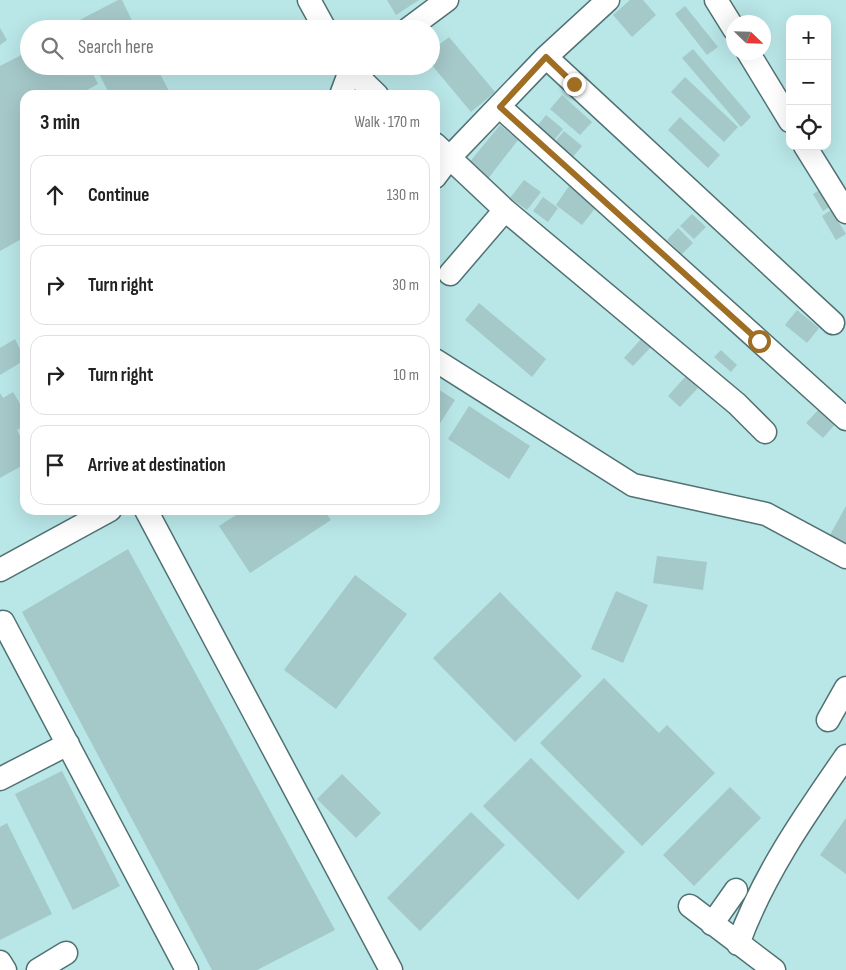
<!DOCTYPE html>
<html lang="en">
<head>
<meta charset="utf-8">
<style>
	body { margin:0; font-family:"Sofia Sans Condensed",sans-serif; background:#f6f6f6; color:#222 }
	.controls { position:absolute; right:15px; top:15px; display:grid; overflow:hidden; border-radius:10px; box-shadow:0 5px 20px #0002 }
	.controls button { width:45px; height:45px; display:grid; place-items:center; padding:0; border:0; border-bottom:1px solid #e0e0e0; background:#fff; color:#222; font:25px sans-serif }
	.compass { position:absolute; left:726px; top:15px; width:45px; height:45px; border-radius:50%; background:#fff; box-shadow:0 5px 20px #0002; rotate:113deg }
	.stop { position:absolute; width:15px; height:15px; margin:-11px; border:4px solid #a06e23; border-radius:50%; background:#fff }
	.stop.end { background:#a06e23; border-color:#fff; box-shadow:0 1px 5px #0008 }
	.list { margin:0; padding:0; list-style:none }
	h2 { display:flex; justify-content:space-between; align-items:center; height:65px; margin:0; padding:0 20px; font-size:21px }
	h2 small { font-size:16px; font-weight:400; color:#767676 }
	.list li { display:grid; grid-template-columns:32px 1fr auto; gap:15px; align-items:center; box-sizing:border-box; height:80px; margin:0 10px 10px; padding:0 10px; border:1px solid #e0e0e0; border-radius:15px }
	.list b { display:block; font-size:19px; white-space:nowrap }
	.list em { font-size:16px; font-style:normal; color:#767676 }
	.icon { flex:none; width:28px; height:28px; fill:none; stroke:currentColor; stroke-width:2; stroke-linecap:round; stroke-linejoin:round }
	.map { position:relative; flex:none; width:846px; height:970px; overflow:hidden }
	.search { position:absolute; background:#fff; box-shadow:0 5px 20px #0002; left:20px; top:20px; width:420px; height:55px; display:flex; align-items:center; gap:12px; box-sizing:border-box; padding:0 18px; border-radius:28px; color:#767676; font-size:19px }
	.panel { position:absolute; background:#fff; box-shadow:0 5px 20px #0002; left:20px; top:90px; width:420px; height:425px; border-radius:15px }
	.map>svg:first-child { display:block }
	.built { fill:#b9e6e7; fill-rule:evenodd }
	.building { fill:#a5c8c9 }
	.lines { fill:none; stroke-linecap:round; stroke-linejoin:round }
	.minor-casing { stroke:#517172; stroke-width:25 }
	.minor { stroke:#fff; stroke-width:22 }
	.route { stroke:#a06e23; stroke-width:6 }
</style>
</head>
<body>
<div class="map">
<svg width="846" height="970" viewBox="0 0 846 970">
	<rect width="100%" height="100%" fill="#ccf0f1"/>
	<!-- built -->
	<path class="built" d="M0 0H846V970H0ZM790 19H827V146H790ZM734 22H764V52H734ZM29 29H431V66H29ZM25 95H435V510H25Z"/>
	<!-- building -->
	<path class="building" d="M118 0H122L136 29H75L72 24Z
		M387 0H419L396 15Z
		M630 0H643L656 15 632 37 613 15Z
		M685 6 718 47 707 55 675 14Z
		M0 28 7 40 0 45Z
		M449 37 495 92 471 112 431 64V51Z
		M693 49 751 117 741 127 682 58Z
		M29 51V66H89L98 84 78 95H25V237L0 251V66Z
		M95 66H156L171 95H110Z
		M685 77 738 127 724 142 671 92Z
		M562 95 592 122 580 135 550 109Z
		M546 115 563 129 551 144 534 130Z
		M680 117 720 155 708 168 668 130Z
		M500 125 518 140 487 180 468 164Z
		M564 131 582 146 572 158 554 143Z
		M524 180 541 192 527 210 510 198Z
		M569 186 596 207 582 225 556 205Z
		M821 189 831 206 823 211 813 194Z
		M543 197 558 208 548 222 533 211Z
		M831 210 846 234 836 240 822 216Z
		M692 214 706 227 694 239 680 226Z
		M678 228 693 243 682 254 667 240Z
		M479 303 546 359 532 377 465 320Z
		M797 310 819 328 807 343 785 325Z
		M15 339 25 360 0 375V348Z
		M641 339 651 347 633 366 624 358Z
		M721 350 737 365 731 372 714 357Z
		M686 376 698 388 680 407 668 396Z
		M435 387 455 400 435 431Z
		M13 392 25 412V425L17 430 25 445V464L0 478V393L3 398Z
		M469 406 530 446 509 479 448 439Z
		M820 408 837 422 823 438 806 423Z
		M846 506V543L830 535Z
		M244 510H324L331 520 250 573 219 526Z
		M128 549 335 930 257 970H212L22 612Z
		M657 556 707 562 703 590 653 583Z
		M355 575 407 614 336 709 284 670Z
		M616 591 648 605 623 663 591 649Z
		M500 592 582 676 515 742 433 658Z
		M604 678 659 733 667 725 715 773 642 846 540 743Z
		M531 758 625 852 578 900 483 806Z
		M62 771 120 886 73 910 15 794Z
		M342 774 381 813 356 838 317 799Z
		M730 787 761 818 694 886 663 855Z
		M471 812 505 845 420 931 387 898Z
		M846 818V874L820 855Z
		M7 823 52 914 0 940V827Z"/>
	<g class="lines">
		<defs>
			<path id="minor" d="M309 0 325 29
				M716 0 734 29
				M408 29 447 0
				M748 52 790 121
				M546 57 833 323
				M347 66 377 95
				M341 95 350 71 357 66
				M500 107 846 419
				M435 144 505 210 737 404 765 432
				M805 146 846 212
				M435 177 450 157 546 57 608 0
				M450 274 505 210
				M435 360 633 485 766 514 846 557
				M146 510 391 970
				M0 570 110 510
				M3 622 187 970
				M828 720 846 688
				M0 779 68 744
				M690 906 774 970
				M712 924 736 890
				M738 944C763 875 805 815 846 756
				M0 962 5 970
				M38 970 66 953"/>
		</defs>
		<!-- minor casing -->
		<use href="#minor" class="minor-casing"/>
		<!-- minor -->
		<use href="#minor" class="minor"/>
	</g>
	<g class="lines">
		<!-- route -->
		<path class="route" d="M574 84 546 57 500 107 759 341"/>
	</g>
</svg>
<div class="controls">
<button>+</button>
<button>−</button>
<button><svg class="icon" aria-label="locate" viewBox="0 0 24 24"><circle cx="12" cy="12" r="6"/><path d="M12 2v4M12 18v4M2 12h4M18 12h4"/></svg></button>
</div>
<svg class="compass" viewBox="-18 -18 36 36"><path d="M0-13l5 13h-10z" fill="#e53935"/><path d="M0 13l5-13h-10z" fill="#767676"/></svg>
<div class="stop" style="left:759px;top:341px"></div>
<div class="stop end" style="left:574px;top:84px"></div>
<div class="search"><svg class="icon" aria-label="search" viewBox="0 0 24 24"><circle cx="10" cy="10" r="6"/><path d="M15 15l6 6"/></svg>Search here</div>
<section class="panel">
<h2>3 min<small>Walk · 170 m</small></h2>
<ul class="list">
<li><svg class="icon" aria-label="ahead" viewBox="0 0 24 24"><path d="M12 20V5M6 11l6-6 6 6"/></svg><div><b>Continue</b></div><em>130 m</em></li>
<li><svg class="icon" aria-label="right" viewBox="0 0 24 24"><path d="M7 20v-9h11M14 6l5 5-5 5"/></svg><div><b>Turn right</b></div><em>30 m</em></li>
<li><svg class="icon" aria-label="right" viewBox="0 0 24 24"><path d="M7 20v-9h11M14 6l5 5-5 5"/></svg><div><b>Turn right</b></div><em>10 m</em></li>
<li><svg class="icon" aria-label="arrive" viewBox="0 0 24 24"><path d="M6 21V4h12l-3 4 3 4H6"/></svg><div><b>Arrive at destination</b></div></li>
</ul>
</section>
</div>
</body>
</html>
